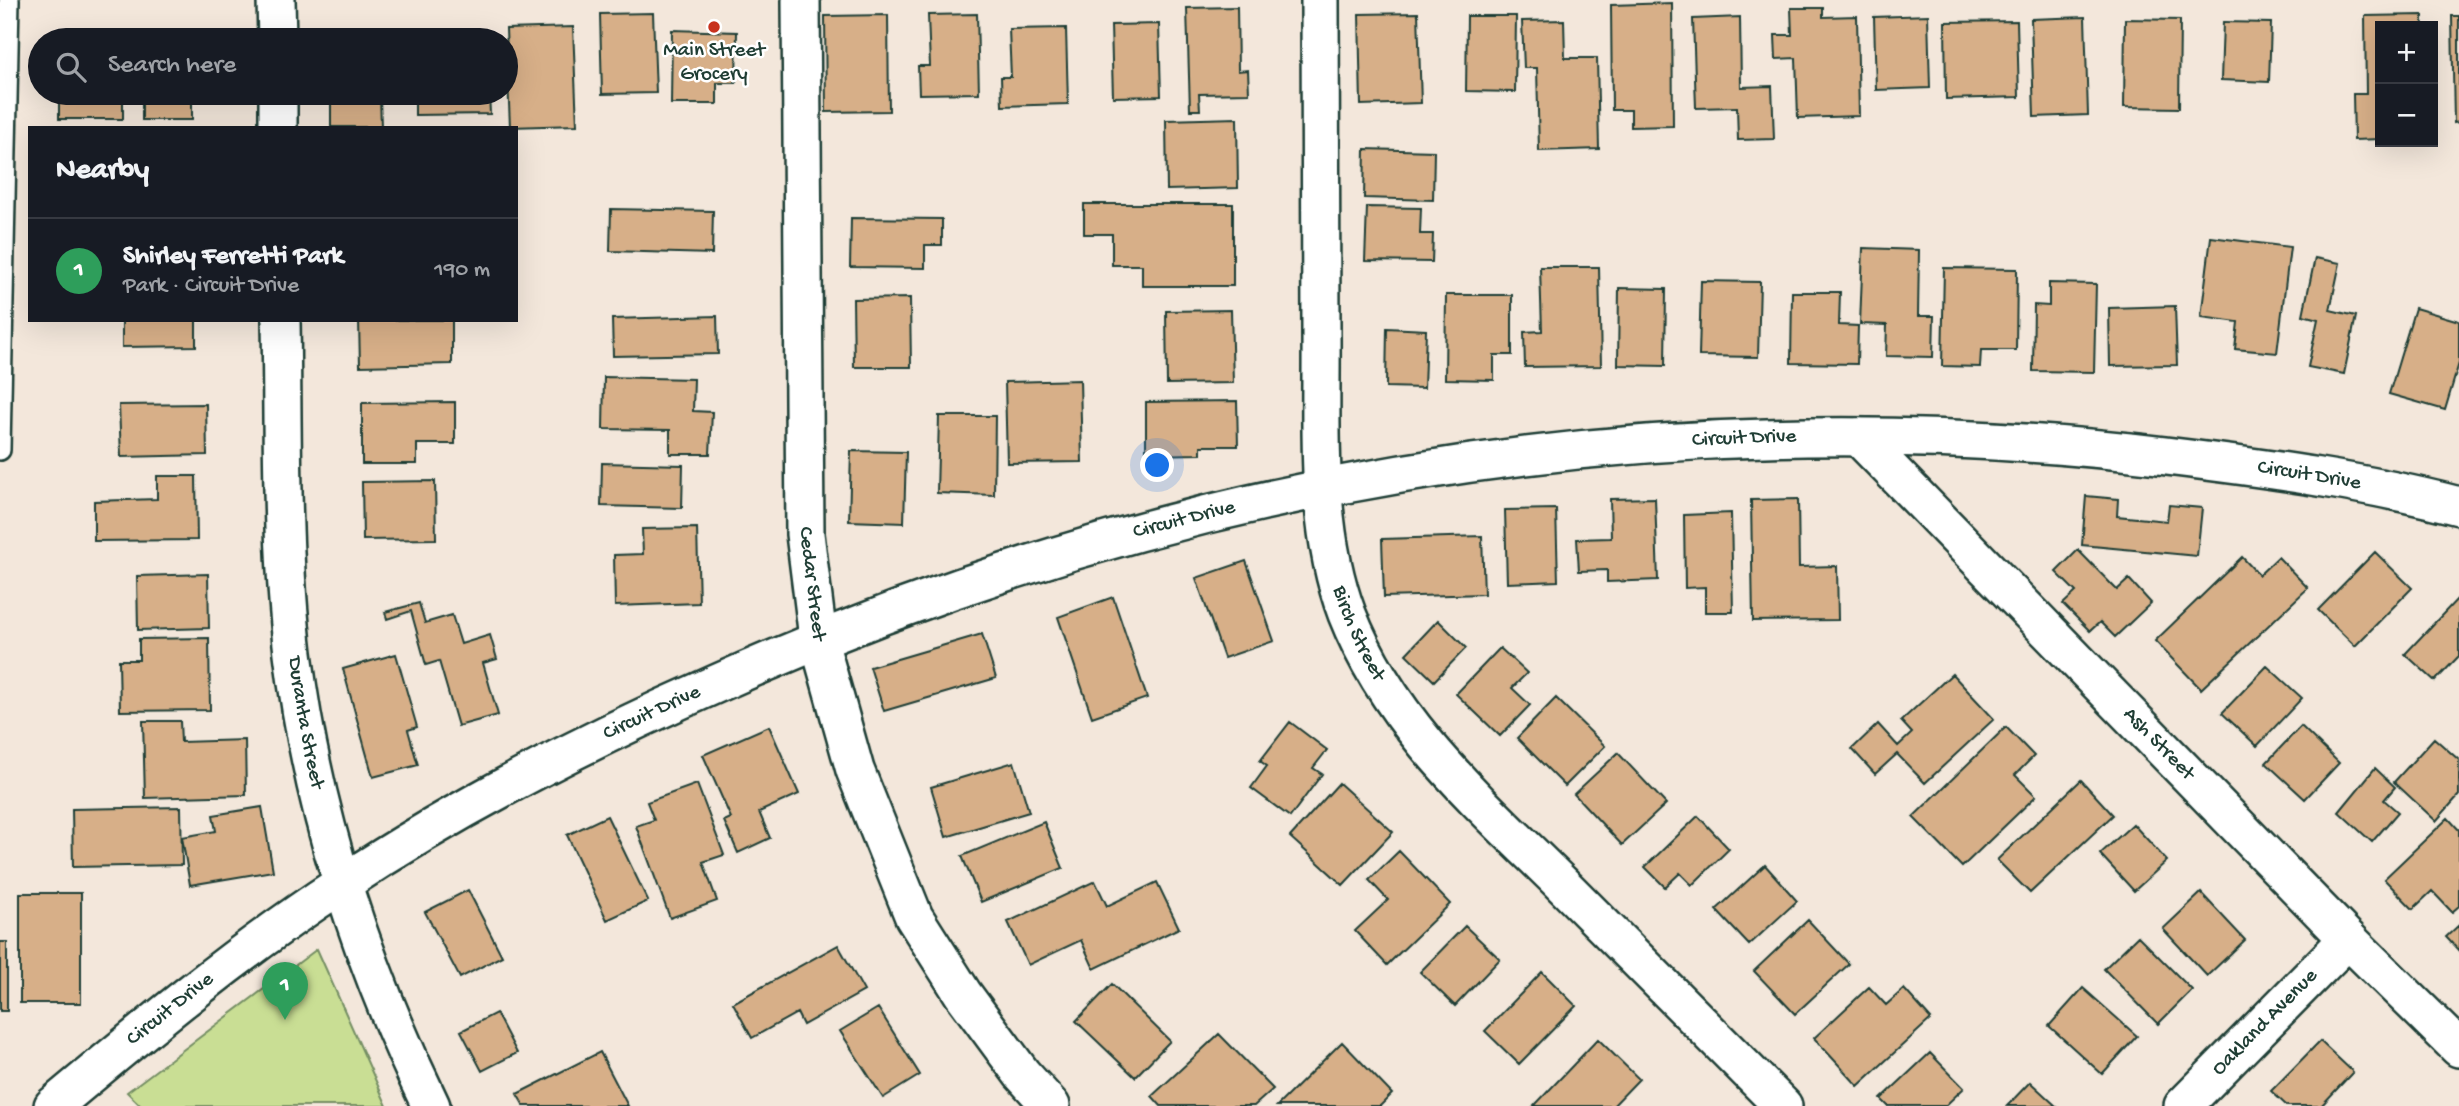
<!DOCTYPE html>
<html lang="en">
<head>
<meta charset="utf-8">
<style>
	body { margin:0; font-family:"Gochi Hand",sans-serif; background:#242831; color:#f1f3f6 }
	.controls { position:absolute; right:21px; top:21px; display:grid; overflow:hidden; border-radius:0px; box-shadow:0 7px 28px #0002 }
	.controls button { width:63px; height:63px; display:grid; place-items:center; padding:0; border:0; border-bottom:2px solid #363941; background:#171b24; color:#f1f3f6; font:35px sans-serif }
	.you { position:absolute; left:1158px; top:466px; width:24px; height:24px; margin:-18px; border:5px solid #fff; border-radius:50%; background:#1a73e8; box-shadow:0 0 0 10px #1a73e833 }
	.badge { display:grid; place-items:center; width:46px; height:46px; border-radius:50%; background:#c8321e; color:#fff; font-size:23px; font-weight:700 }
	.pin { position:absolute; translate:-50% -58px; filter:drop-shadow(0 2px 4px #0008) }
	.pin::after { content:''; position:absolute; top:37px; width:24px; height:21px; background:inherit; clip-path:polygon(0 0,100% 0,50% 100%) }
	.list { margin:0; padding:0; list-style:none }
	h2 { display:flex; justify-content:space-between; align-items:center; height:91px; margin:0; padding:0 28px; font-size:30px }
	h2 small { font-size:23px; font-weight:400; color:#9ea1a6 }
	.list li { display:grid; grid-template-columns:46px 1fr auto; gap:21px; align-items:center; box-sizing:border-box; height:105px; padding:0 28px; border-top:2px solid #363941 }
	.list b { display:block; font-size:26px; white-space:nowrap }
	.list p { margin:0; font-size:23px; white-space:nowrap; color:#9ea1a6 }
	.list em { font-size:23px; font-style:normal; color:#9ea1a6 }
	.icon { flex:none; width:38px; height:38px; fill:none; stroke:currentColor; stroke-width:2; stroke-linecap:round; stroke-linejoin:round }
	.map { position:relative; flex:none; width:2459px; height:1106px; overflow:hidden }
	.search { position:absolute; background:#171b24; box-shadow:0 7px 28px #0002; left:28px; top:28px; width:490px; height:77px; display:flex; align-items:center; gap:18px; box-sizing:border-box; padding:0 24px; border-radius:38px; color:#9ea1a6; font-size:26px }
	.panel { position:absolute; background:#171b24; box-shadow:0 7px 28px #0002; left:28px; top:126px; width:490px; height:196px; border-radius:0px }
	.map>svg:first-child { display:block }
	.park { fill:#c9de94; stroke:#748e64; stroke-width:2 }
	.building { fill:#d7af88; stroke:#1f3d34; stroke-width:2 }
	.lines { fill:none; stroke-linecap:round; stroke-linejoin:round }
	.service-casing { stroke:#1f3d34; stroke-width:24 }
	.minor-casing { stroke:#1f3d34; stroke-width:42 }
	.service { stroke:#fff; stroke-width:19 }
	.minor { stroke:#fff; stroke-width:37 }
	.poi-dot { fill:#c8321e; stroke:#fff; stroke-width:2.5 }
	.labels { text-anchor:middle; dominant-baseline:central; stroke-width:5; stroke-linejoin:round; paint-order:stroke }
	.poi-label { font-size:21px; fill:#1f3d34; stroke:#fff }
	.street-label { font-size:21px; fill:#1f3d34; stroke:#fff }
</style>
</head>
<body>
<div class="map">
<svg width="2459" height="1106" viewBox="0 0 2459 1106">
	<rect width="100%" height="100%" fill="#f3e7db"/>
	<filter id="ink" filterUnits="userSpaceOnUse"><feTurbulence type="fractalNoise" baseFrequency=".0143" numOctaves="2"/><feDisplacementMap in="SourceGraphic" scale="14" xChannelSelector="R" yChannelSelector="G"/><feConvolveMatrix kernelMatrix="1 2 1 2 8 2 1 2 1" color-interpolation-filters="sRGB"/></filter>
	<g filter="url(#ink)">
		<!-- park -->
		<path class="park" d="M317 949 387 1106H141L127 1092Z"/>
		<!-- building -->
		<path class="building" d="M1672 3 1673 126 1631 127V110H1612L1611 5Z
			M1237 7 1238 71 1248 70 1249 93 1199 94 1200 110H1190L1187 8Z
			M1791 8H1823V17L1857 16 1859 116 1798 118 1796 58 1776 59 1775 35H1792Z
			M653 13 656 93 602 94 600 14Z
			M1418 13 1421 103 1361 105 1359 14Z
			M977 14 979 93 919 94 918 66H930L928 15Z
			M888 15 889 111 826 112 825 16Z
			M1928 15 1930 88 1876 90 1874 17Z
			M2423 15V26H2380V139L2354 140 2353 94H2366L2365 16Z
			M1467 16H1516L1515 92 1466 91Z
			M2452 16H2459V122L2454 123Z
			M1740 17 1741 87 1772 86 1774 139 1738 140 1737 107 1696 108 1693 19Z
			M2085 17 2088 115 2034 117 2031 19Z
			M2125 19 2180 20 2179 108 2124 107Z
			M1564 20 1565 58H1597L1599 149 1539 151 1537 68H1524L1522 21Z
			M2017 21 2019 97 1946 99 1945 22Z
			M2223 22 2271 23 2269 82 2221 80Z
			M1159 24 1161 96 1113 97 1111 25Z
			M573 27 577 125 510 127 506 29Z
			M1066 28 1068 104 1002 106 1001 77H1011L1009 29Z
			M329 30H381V40H330Z
			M672 30 737 32 736 83H717V104H671Z
			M59 93H123V119H59Z
			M142 93H192V120H142Z
			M331 93H403V96H380L381 127H331Z
			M415 93H489L490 114 415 115Z
			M1237 118 1238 188 1167 190 1166 120Z
			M1365 149 1434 151 1433 200 1364 198Z
			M1084 204H1233V286H1142V265H1112V234H1084Z
			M1367 207 1421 208 1420 234H1433L1432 262 1365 261Z
			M611 209 713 211 712 254 610 251Z
			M851 218 942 219V245H925V268L850 267Z
			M2211 237 2290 247 2277 353 2235 349 2238 322 2201 317Z
			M1863 248 1919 250 1918 316H1934L1933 357 1886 356 1887 325 1860 324Z
			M2315 258 2340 263 2330 310 2356 316 2344 374 2308 367 2318 319 2303 315Z
			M1540 267H1599L1601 366 1525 367 1524 332 1542 331Z
			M1944 268 2017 269 2016 350H1981L1980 367 1942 366Z
			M1701 281 1760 282 1758 357 1699 356Z
			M2049 283 2096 284 2094 372 2033 371 2034 305 2049 306Z
			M1619 288 1666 289 1665 366 1618 365Z
			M1792 292H1840L1839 325 1858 326 1857 364 1791 363Z
			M1446 295H1512V355H1494V380L1445 379Z
			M910 298 911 367H854L853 299Z
			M2175 306 2177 365 2110 366 2109 308Z
			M2415 308 2459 321V363L2445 410 2389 394Z
			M1231 310 1233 383 1167 384 1166 311Z
			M717 316 718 354 613 356 612 319Z
			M122 320H196V346L122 347Z
			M359 320H452V364L360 366Z
			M1387 328 1426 330 1424 388 1386 387Z
			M604 377 694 379 693 411 712 412 710 454H670V430L603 429Z
			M1080 380 1082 462 1007 463 1005 382Z
			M1237 401 1238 446H1201V454L1146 455V402Z
			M455 402V444H417V464H362V403Z
			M206 404 207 455 121 457 119 405Z
			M939 416H995L994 495 937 493Z
			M851 451 906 452 904 523 849 521Z
			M602 463 683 465 682 508 601 506Z
			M157 476H196L197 540 94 541V501L157 499Z
			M435 481 436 539 363 540 362 482Z
			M2086 496 2118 499 2117 516 2167 521 2169 505 2202 508 2197 556 2082 545Z
			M1655 498 1658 580 1607 582V570L1579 571 1577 539 1611 538 1610 499Z
			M1798 499 1799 567 1837 566 1838 620 1753 621 1751 500Z
			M1556 509 1558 581 1507 583 1505 510Z
			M1731 513 1733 612H1705V587L1685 588 1684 515Z
			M697 528 699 603 615 606 614 555 643 554 642 529Z
			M1482 536 1484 594 1384 597 1382 539Z
			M2078 550 2117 590 2129 579 2151 603 2115 637 2100 622 2090 631 2063 604 2076 592 2056 572Z
			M2375 552 2412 588 2355 646 2318 610Z
			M2242 557 2259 575 2278 557 2308 588 2201 689 2155 641Z
			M1246 561 1274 641 1224 658 1196 578Z
			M208 574 209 628 138 630 137 576Z
			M1113 597 1147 698 1092 717 1058 617Z
			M2459 597V656L2435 681 2405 654Z
			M419 603 425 623 452 615 461 644 490 635 497 659 483 663 498 715 458 726 439 661 426 665 411 611 387 619 385 612Z
			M1438 620 1466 648 1434 681 1406 654Z
			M982 634 996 678 884 711 870 667Z
			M209 638 210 710 120 711 119 660H139V639Z
			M1500 648 1527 673 1512 688 1530 705 1500 736 1456 694Z
			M396 654 417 727 408 730 418 765 373 777 343 669Z
			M2267 666 2302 698 2257 746 2222 713Z
			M1952 674 1994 719 1925 783 1897 754 1875 774 1852 749 1878 724 1898 746 1912 733 1901 721Z
			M1556 698 1605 746 1565 786 1517 738Z
			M143 721H180L181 742 245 740 246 795 145 798Z
			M1290 722 1327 750 1313 768 1322 774 1290 817 1251 788 1267 766 1260 761Z
			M769 726 799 794 759 812 770 838 738 853 724 821 731 818 703 755Z
			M2301 726 2339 763 2305 799 2266 763Z
			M2006 727 2034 756 2015 775 2036 796 1962 867 1913 817Z
			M2434 738 2459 760V795L2436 821 2394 782Z
			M1618 753 1666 804 1622 845 1574 794Z
			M1014 762 1029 812 946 837 931 787Z
			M2375 768 2395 787 2384 800 2398 812 2372 842 2339 812Z
			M2081 780 2113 815 2030 893 1997 860Z
			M1339 783 1393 832 1343 885 1290 837Z
			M697 784 724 855 703 862 717 901 670 918 636 826 654 820 647 802Z
			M181 807 182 865 73 867 72 809Z
			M262 807 273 871 190 885 182 837 216 831 213 815Z
			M607 816 648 901 607 920 567 835Z
			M1698 816 1729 849 1692 885 1680 873 1665 887 1645 867Z
			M2448 818 2459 830V906L2452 912 2432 891 2413 909 2384 879Z
			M1044 822 1063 868 981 902 962 856Z
			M2133 824 2167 861 2134 891 2100 854Z
			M1399 851 1450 904 1387 965 1355 931 1388 900 1369 880Z
			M1765 865 1797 901 1749 945 1716 910Z
			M1095 881 1107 906 1157 882 1179 928 1094 969 1081 940 1028 965 1008 922Z
			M468 890 502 956 460 978 425 912Z
			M20 893H81V1003H20Z
			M2201 893 2245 940 2207 976 2163 929Z
			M1808 920 1849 964 1795 1014 1754 971Z
			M2459 925V951L2446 937Z
			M1465 926 1500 959 1455 1006 1420 972Z
			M2138 936 2192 990 2158 1024 2104 969Z
			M0 942H7V1011H0Z
			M838 945 864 991 803 1025 797 1013 752 1038 733 1003Z
			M1542 972 1576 1006 1519 1064 1485 1031Z
			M1112 984 1170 1041 1135 1077 1076 1021Z
			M1869 987 1886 1005 1904 989 1931 1019 1858 1086 1814 1038Z
			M2083 988 2137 1036 2102 1074 2049 1026Z
			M878 1008 920 1075 883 1098 840 1031Z
			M496 1013 517 1053 482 1071 461 1031Z
			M1219 1034 1273 1089 1254 1106H1161L1152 1096Z
			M1598 1039 1639 1079 1613 1106H1534Z
			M2320 1041 2353 1072 2321 1106H2287L2271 1091Z
			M1342 1042 1392 1094 1380 1106H1277Z
			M600 1052 628 1106H524L517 1094Z
			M1930 1053 1964 1088 1945 1106H1888L1881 1099Z
			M2030 1082 2056 1106H2007Z"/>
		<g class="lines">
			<defs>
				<path id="service" d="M0 450 9 0"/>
				<g id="minor">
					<path d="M276 0 277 40"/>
					<path id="s1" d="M801 0 805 534 818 638 855 770 914 917 963 994 1022 1074 1051 1106"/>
					<path id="s2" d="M1320 0C1320 111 1321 223 1321 334 1322 425 1314 527 1347 614 1390 724 1479 802 1561 883 1635 957 1709 1032 1783 1106"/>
					<path d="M278 93V128"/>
					<path id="s3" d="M281 320C283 431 280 543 293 653 312 810 362 964 431 1106"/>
					<path id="s4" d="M1859 437 2348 939 2459 1048"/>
					<path id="s5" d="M53 1106C145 1029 239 951 340 885 458 807 586 741 716 684 1179 477 1661 396 2166 456 2264 468 2363 481 2459 506"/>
					<path id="s6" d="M2183 1106 2348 939"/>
				</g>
			</defs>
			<!-- service casing -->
			<use href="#service" class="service-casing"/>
			<!-- minor casing -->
			<use href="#minor" class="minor-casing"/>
			<!-- service -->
			<use href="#service" class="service"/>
			<!-- minor -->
			<use href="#minor" class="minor"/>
		</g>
	</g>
	<!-- markers -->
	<circle class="poi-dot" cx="714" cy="27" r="7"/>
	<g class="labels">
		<!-- poi labels -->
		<g class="poi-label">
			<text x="714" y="51">Main Street<tspan x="714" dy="24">Grocery</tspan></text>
		</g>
		<!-- street labels -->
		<g class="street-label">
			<text stroke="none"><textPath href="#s5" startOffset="1853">Circuit Drive</textPath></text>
			<text stroke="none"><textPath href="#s5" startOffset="2420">Circuit Drive</textPath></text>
			<text stroke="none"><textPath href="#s5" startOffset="1286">Circuit Drive</textPath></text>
			<text stroke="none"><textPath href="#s1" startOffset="584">Cedar Street</textPath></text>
			<text stroke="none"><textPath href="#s2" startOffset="639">Birch Street</textPath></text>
			<text stroke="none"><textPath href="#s5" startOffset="719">Circuit Drive</textPath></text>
			<text stroke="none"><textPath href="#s3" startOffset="404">Duranta Street</textPath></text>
			<text stroke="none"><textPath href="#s4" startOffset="429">Ash Street</textPath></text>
			<text stroke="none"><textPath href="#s5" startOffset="152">Circuit Drive</textPath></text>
			<text stroke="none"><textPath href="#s6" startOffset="117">Oakland Avenue</textPath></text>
		</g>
	</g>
</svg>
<div class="controls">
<button>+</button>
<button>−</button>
</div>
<div class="you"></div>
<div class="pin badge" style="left:285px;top:1020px;background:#2e9e5b">1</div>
<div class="search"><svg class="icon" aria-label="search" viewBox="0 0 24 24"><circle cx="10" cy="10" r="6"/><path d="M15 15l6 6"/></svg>Search here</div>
<section class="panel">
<h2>Nearby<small></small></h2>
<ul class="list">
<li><span class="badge" style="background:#2e9e5b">1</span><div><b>Shirley Ferretti Park</b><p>Park · Circuit Drive</p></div><em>190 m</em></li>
</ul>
</section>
</div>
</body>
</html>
